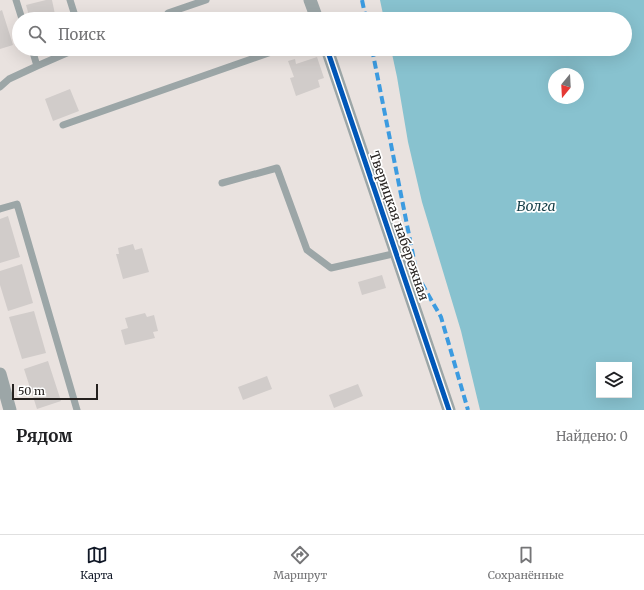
<!DOCTYPE html>
<html lang="ru">
<head>
<meta charset="utf-8">
<style>
	body { margin:0; font-family:Merriweather,serif; background:#f2f2f2; color:#202124 }
	.controls { position:absolute; right:12px; bottom:12px; display:grid; overflow:hidden; border-radius:0px; box-shadow:0 4px 16px #0002 }
	.controls button { width:36px; height:36px; display:grid; place-items:center; padding:0; border:0; border-bottom:1px solid #e0e0e0; background:#fff; color:#202124; font:20px sans-serif }
	.compass { position:absolute; left:548px; top:68px; width:36px; height:36px; border-radius:50%; background:#fff; box-shadow:0 4px 16px #0002; rotate:198deg }
	.scale { position:absolute; left:12px; bottom:10px; width:86px; box-sizing:border-box; padding-left:4px; border:2px solid #25211f; border-top:0; font-size:11px; line-height:14px; white-space:nowrap; color:#25211f; -webkit-text-stroke:3px #fff; paint-order:stroke }
	.list { margin:0; padding:0; list-style:none }
	h2 { display:flex; justify-content:space-between; align-items:center; height:52px; margin:0; padding:0 16px; font-size:17px }
	h2 small { font-size:13px; font-weight:400; color:#757577 }
	.icon { flex:none; width:22px; height:22px; fill:none; stroke:currentColor; stroke-width:2; stroke-linecap:round; stroke-linejoin:round }
	.map { position:relative; flex:none; width:644px; height:410px; overflow:hidden }
	.search { position:absolute; background:#fff; box-shadow:0 4px 16px #0002; left:12px; right:12px; top:12px; height:44px; display:flex; align-items:center; gap:10px; box-sizing:border-box; padding:0 14px; border-radius:22px; color:#757577; font-size:15px }
	.sheet { height:124px; background:#fff }
	nav { display:flex; justify-content:space-around; align-items:center; box-sizing:border-box; height:56px; border-top:1px solid #e0e0e0; background:#fff; font-size:11px; color:#757577 }
	nav a { display:grid; justify-items:center; gap:2px }
	nav .on { color:#111827 }
	.map>svg:first-child { display:block }
	.water { fill:#88c2cf; fill-rule:evenodd }
	.building { fill:#d1ccca }
	.lines { fill:none; stroke-linecap:round; stroke-linejoin:round }
	.service { stroke:#9ca6a7; stroke-width:7 }
	.minor { stroke:#9ca6a7; stroke-width:13 }
	.quiet { stroke:#3c9be0; stroke-width:4; stroke-dasharray:8 4; stroke-linecap:butt }
	.cycleway-casing { stroke:#fff; stroke-width:8 }
	.cycleway { stroke:#0057b8; stroke-width:5 }
	.labels { text-anchor:middle; dominant-baseline:central; stroke-width:3.5; stroke-linejoin:round; paint-order:stroke }
	.street-label { font-size:13px; fill:#25211f; stroke:#fff }
	.water-label { font-size:14px; font-style:italic; fill:#173f48; stroke:#fff }
</style>
</head>
<body>
<div class="map">
<svg width="644" height="410" viewBox="0 0 644 410">
	<rect width="100%" height="100%" fill="#e9e2df"/>
	<!-- water -->
	<path class="water" d="M380 0H644V410H480L461 331 422 202 408 142 397 77 391 49H625V19H384ZM554 74H578V98H554ZM599 365H629V395H599Z"/>
	<!-- building -->
	<path class="building" d="M46 0H52L56 19H30L26 5Z
		M2 10 13 45 0 49V11Z
		M237 13 239 19H221Z
		M317 57 324 78 318 80 320 87 296 96 290 78 294 77 288 61 295 59 296 64Z
		M70 89 79 111 53 121 45 99Z
		M8 216 20 257 0 263V219Z
		M133 244 135 250 142 248 149 272 123 279 116 254H119L118 248Z
		M22 264 33 303 8 311 0 285V271Z
		M382 275 386 288 362 295 358 282Z
		M34 311 46 353 22 359 9 317Z
		M145 313 147 317 154 315 158 331 153 332 155 338 125 345 121 330 128 328 125 318Z
		M48 361 61 401 37 409 24 369Z
		M267 376 272 389 243 400 238 387Z
		M358 384 363 396 334 408 329 395Z"/>
	<g class="lines">
		<!-- service -->
		<path class="service" d="M16 0 22 19
			M70 0 76 19
			M168 13 206 0
			M37 66 76 49
			M0 87 9 79 37 66 32 49
			M63 125 280 49
			M222 183 277 168 307 250 331 268 397 253
			M0 209 17 204 77 410"/>
		<!-- minor -->
		<path class="minor" d="M310 0 317 19
			M327 49 449 410
			M0 374 10 410"/>
		<!-- quiet -->
		<path class="quiet" d="M362 0 366 19
			M372 49 417 275 441 317 468 410"/>
		<defs>
			<path id="cycleway" d="M327 49 449 410"/>
		</defs>
		<!-- cycleway casing -->
		<use href="#cycleway" class="cycleway-casing"/>
		<!-- cycleway -->
		<use href="#cycleway" class="cycleway"/>
	</g>
	<g class="labels">
		<!-- street labels -->
		<g class="street-label">
			<text transform="translate(399 226) rotate(71)">Тверицкая набережная</text>
		</g>
		<!-- water labels -->
		<g class="water-label">
			<text x="536" y="206">Волга</text>
		</g>
	</g>
</svg>
<div class="controls">
<button><svg class="icon" aria-label="layers" viewBox="0 0 24 24"><path d="M12 4l9 5-9 5-9-5zM3 14l9 5 9-5"/></svg></button>
</div>
<svg class="compass" viewBox="-18 -18 36 36"><path d="M0-13l5 13h-10z" fill="#e53935"/><path d="M0 13l5-13h-10z" fill="#757577"/></svg>
<div class="scale">50 m</div>
<div class="search"><svg class="icon" aria-label="search" viewBox="0 0 24 24"><circle cx="10" cy="10" r="6"/><path d="M15 15l6 6"/></svg>Поиск</div>
</div>
<section class="sheet">
<h2>Рядом<small>Найдено: 0</small></h2>
<ul class="list">
</ul>
</section>
<nav>
<a class="on"><svg class="icon" aria-label="map" viewBox="0 0 24 24"><path d="M3 6l6-2 6 2 6-2v14l-6 2-6-2-6 2zM9 4v14M15 6v14"/></svg>Карта</a>
<a><svg class="icon" aria-label="directions" viewBox="0 0 24 24"><path d="M12 3l9 9-9 9-9-9zM9 14v-3h6M13 9l2 2-2 2"/></svg>Маршрут</a>
<a><svg class="icon" aria-label="saved" viewBox="0 0 24 24"><path d="M7 4h10v16l-5-4-5 4z"/></svg>Сохранённые</a>
</nav>
</body>
</html>
